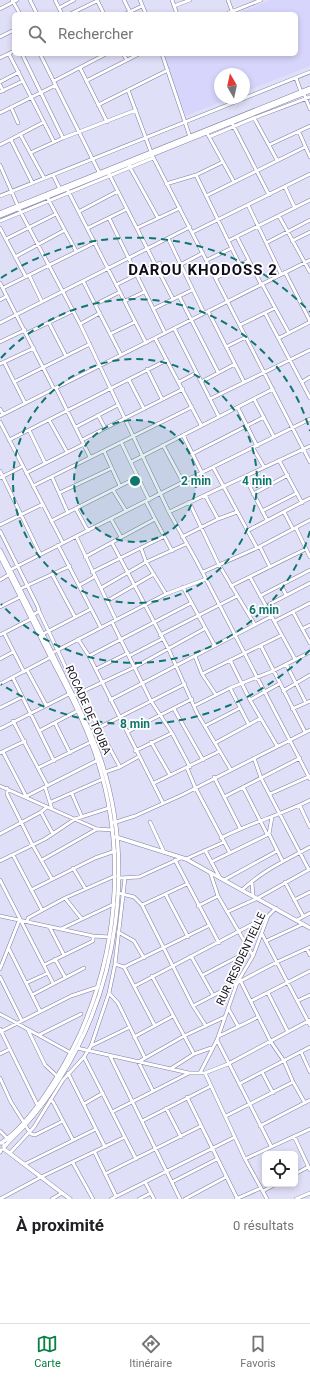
<!DOCTYPE html>
<html lang="fr">
<head>
<meta charset="utf-8">
<style>
	body { margin:0; font-family:Roboto,sans-serif; background:#f2f2f2; color:#202124 }
	.controls { position:absolute; right:12px; bottom:12px; display:grid; overflow:hidden; border-radius:6px; box-shadow:0 2px 6px #0003 }
	.controls button { width:36px; height:36px; display:grid; place-items:center; padding:0; border:0; border-bottom:1px solid #e0e0e0; background:#fff; color:#202124; font:20px sans-serif }
	.compass { position:absolute; left:214px; top:68px; width:36px; height:36px; border-radius:50%; background:#fff; box-shadow:0 2px 6px #0003; rotate:351deg }
	.list { margin:0; padding:0; list-style:none }
	h2 { display:flex; justify-content:space-between; align-items:center; height:52px; margin:0; padding:0 16px; font-size:17px }
	h2 small { font-size:13px; font-weight:400; color:#757577 }
	.icon { flex:none; width:22px; height:22px; fill:none; stroke:currentColor; stroke-width:2; stroke-linecap:round; stroke-linejoin:round }
	.map { position:relative; flex:none; width:310px; height:1199px; overflow:hidden }
	.search { position:absolute; background:#fff; box-shadow:0 2px 6px #0003; left:12px; right:12px; top:12px; height:44px; display:flex; align-items:center; gap:10px; box-sizing:border-box; padding:0 14px; border-radius:6px; color:#757577; font-size:15px }
	.sheet { height:124px; background:#fff }
	nav { display:flex; justify-content:space-around; align-items:center; box-sizing:border-box; height:56px; border-top:1px solid #e0e0e0; background:#fff; font-size:11px; color:#757577 }
	nav a { display:grid; justify-items:center; gap:2px }
	nav .on { color:#0b8043 }
	.map>svg:first-child { display:block }
	.built { fill:#d8d5fd }
	.lines { fill:none; stroke-linecap:round; stroke-linejoin:round }
	.minor-casing { stroke:#817da3; stroke-width:4 }
	.major-casing { stroke:#817da3; stroke-width:4.5 }
	.minor { stroke:#fff; stroke-width:3 }
	.major { stroke:#fff; stroke-width:3.5 }
	.ring { fill:none; stroke:#0f766e; stroke-width:2; stroke-dasharray:7 5 }
	.labels { text-anchor:middle; dominant-baseline:central; stroke-width:3.5; stroke-linejoin:round; paint-order:stroke }
	.street-label { font-size:11px; fill:#0f0d1b; stroke:#fff }
	.district-label { font-size:15px; font-weight:bold; letter-spacing:1px; fill:#0f0d1b; stroke:#fff }
	.centre { fill:#0f766e; stroke:#fff; stroke-width:2 }
	.ring-label { font-size:12px; text-anchor:middle; font-weight:bold; fill:#0f766e; stroke:#fff; stroke-width:3.5; stroke-linejoin:round; paint-order:stroke }
</style>
</head>
<body>
<div class="map">
<svg width="310" height="1199" viewBox="0 0 310 1199">
	<rect width="100%" height="100%" fill="#e0dff8"/>
	<!-- built -->
	<path class="built" d="M271 0H310V66L244 92V74H220V98H230L186 116 162 54H296V14H236Z"/>
	<g class="lines">
		<defs>
			<path id="minor" d="M12 0 20 14
				M30 0 37 14
				M55 0 62 14
				M97 0 104 14
				M124 0 131 14
				M140 0 146 14
				M172 0 177 14
				M228 0 232 11
				M174 6 190 0
				M59 8 74 0
				M0 9 17 0
				M70 14 97 1
				M125 14 142 6
				M226 14 261 0
				M0 37 14 30
				M9 54 54 142
				M22 54 63 138
				M40 54 99 172
				M123 54 127 60
				M162 54 190 137
				M0 58 14 51
				M80 68 107 122
				M296 78 301 92
				M54 81 106 54
				M86 81 139 54
				M0 82 19 72
				M0 85 3 91
				M128 90 151 152
				M0 92 23 81
				M304 94 310 109
				M98 105 168 70
				M11 107 18 123
				M0 113 56 85
				M254 118 277 160
				M232 123 269 195
				M299 132 310 157
				M207 133 234 182
				M20 134 44 178
				M209 137 254 118 310 97
				M11 140 32 182
				M0 145 44 122
				M269 145 310 126
				M30 153 63 138 136 110
				M152 155 310 462
				M128 164 158 218
				M0 165 18 206
				M108 172 173 299
				M53 175 60 189
				M196 175 240 265
				M166 184 196 175 223 162
				M285 187 295 208
				M67 189 146 343
				M0 196 310 72
				M206 196 305 147
				M47 197 76 251
				M248 205 281 274
				M19 209 80 324 169 512 196 560 310 779
				M80 211 118 191
				M279 216 310 272
				M109 218 165 333
				M0 221 153 158
				M0 228 26 277
				M88 228 127 209
				M137 228 180 208
				M193 232 310 174
				M237 237 261 284
				M168 238 204 313
				M6 239 56 214
				M228 241 310 200
				M292 241 310 232
				M266 243 310 220
				M15 257 65 230
				M207 260 232 248
				M180 265 203 253
				M285 272 310 321
				M29 275 42 302
				M216 278 248 261
				M83 281 121 355
				M0 283 54 389
				M262 284 289 333
				M116 285 160 263
				M3 288 96 242
				M179 296 218 372
				M0 300 7 296
				M125 301 144 292
				M96 304 120 292
				M153 309 192 290
				M208 311 244 382
				M265 313 310 398
				M0 323 190 227
				M49 323 66 356
				M80 324 100 313
				M240 325 275 308
				M174 328 219 417
				M27 333 73 311
				M110 334 135 322
				M155 338 201 425
				M279 338 310 322
				M0 342 25 330
				M226 347 246 337
				M4 362 25 403
				M0 364 34 348
				M147 369 162 399
				M129 380 144 409
				M14 382 90 344
				M179 382 196 373
				M201 382 235 364
				M302 382 310 377
				M56 388 90 457
				M210 399 310 350
				M254 399 274 437
				M238 408 257 446
				M0 409 3 414
				M98 415 105 428
				M0 416 310 260
				M49 420 67 452
				M0 422 63 543
				M76 427 118 405
				M29 430 45 463
				M183 435 202 473
				M9 440 167 360
				M82 440 183 389
				M121 442 149 500
				M163 445 183 482
				M253 448 264 467
				M104 451 120 486
				M192 454 264 417
				M279 460 302 503
				M131 462 273 389
				M213 467 257 548
				M0 471 40 554
				M26 473 84 444
				M52 477 68 513
				M245 477 267 520
				M0 478 23 466
				M33 486 192 407
				M113 490 126 511
				M59 493 112 468
				M253 494 288 475
				M205 495 218 519
				M146 502 172 551
				M189 502 219 565 255 625
				M76 509 88 531
				M262 511 297 493
				M169 512 310 446
				M284 512 293 529
				M111 519 121 537
				M51 521 138 477
				M0 525 43 504
				M296 528 310 557
				M0 531 38 607 39 611 33 615
				M247 531 310 498
				M76 536 116 620
				M182 537 218 519 237 512
				M112 543 169 650 197 713 231 770
				M58 545 101 628
				M260 547 270 567
				M141 548 146 562 166 594
				M85 557 155 519
				M10 570 183 482 310 419
				M92 572 163 537
				M203 572 257 548 310 520
				M52 574 75 617
				M250 577 295 659
				M0 580 10 574
				M80 585 94 577
				M281 585 286 595
				M231 586 306 549
				M183 587 215 646
				M101 588 146 562 186 544
				M20 589 70 566
				M260 596 310 570
				M107 601 154 574
				M266 606 310 583
				M0 607 20 597
				M39 611 66 668 120 767
				M293 612 310 643
				M275 621 310 603
				M112 622 151 701 172 733 190 767
				M302 629 310 625
				M4 633 24 672
				M43 634 91 609
				M0 635 31 619
				M160 635 237 596
				M78 639 89 656 163 803
				M261 646 305 732
				M52 653 166 594 206 579
				M89 656 191 603
				M129 656 162 639
				M195 656 202 674 216 695
				M0 659 13 652
				M230 660 250 700 277 746
				M286 664 306 703
				M96 669 128 653
				M27 670 46 705
				M202 674 282 635
				M13 678 54 761
				M0 684 51 657
				M230 688 249 725
				M283 691 310 675
				M73 696 135 667 204 629
				M110 700 272 616
				M250 700 279 684
				M194 706 230 688 273 671 310 652
				M0 708 22 697
				M174 709 203 760
				M292 709 310 701
				M13 721 47 785
				M55 723 70 753
				M205 726 240 708
				M0 729 69 694
				M39 731 77 711
				M90 732 185 684
				M127 732 192 699
				M151 742 170 775
				M215 743 261 718
				M135 751 172 733
				M3 752 27 798
				M0 753 25 741
				M254 758 261 778 309 870
				M38 768 91 742
				M187 768 195 787 230 853
				M105 772 120 767 138 757
				M214 777 240 828
				M154 783 220 751
				M0 786 97 829 113 830
				M45 787 52 809
				M243 787 267 834
				M7 788V794L32 844 52 879
				M72 794 82 817
				M270 794 310 776
				M27 796 98 760
				M224 797 300 758
				M51 802 103 779
				M300 806 310 827
				M41 812 53 834
				M150 822 164 852
				M113 823 135 816 182 795 310 730
				M0 834 41 812 47 807
				M269 834 282 860
				M221 838C250 823 281 815 310 800
				M205 850 220 878
				M13 855 42 910
				M186 859 224 842
				M42 860 97 829
				M175 860 219 943
				M0 861 45 839 75 819 109 808
				M211 862 269 834 272 817
				M73 868 85 888
				M210 872 218 896 253 956
				M119 878 139 877 181 858
				M0 880 53 983
				M224 880 277 851
				M285 882 303 916
				M252 883 253 896
				M31 890 95 858 115 851
				M242 890C265 869 283 862 310 847
				M118 893 134 897 142 905 193 1006 206 1026
				M166 895 188 937
				M65 898 81 918
				M294 900 310 892
				M142 905 187 884
				M198 906 218 896
				M227 912 258 898 310 869
				M0 916 93 936V941L44 965
				M297 920 310 913
				M27 922 28 918 65 898 115 876
				M50 928 64 955
				M61 929 114 904
				M118 932 134 941 144 958
				M262 934 310 1025
				M93 936 110 937
				M266 941 303 924
				M9 949 40 1011
				M307 949 310 955
				M191 956 213 995
				M55 959 65 977
				M115 964 124 967 155 1026
				M124 967 208 926
				M0 969 19 921
				M203 975 249 951
				M152 976 194 1054
				M0 977 22 1021
				M241 982 271 1042 284 1061 293 1082 305 1103
				M26 983 48 973
				M135 986 268 916
				M109 993 118 1003 145 1058
				M268 993 288 1032
				M32 995 84 968
				M251 1001 310 971
				M297 1001 310 995
				M193 1006 277 962 310 947
				M228 1008 238 1026
				M0 1014 71 1053
				M0 1029 37 1104
				M28 1030 45 1065 57 1076
				M0 1032 71 996 98 987
				M39 1035 81 1014
				M219 1036 258 1017
				M134 1037 173 1016
				M217 1040 271 1146
				M91 1046 130 1027
				M77 1048 189 1073H205L228 1064 310 1020
				M301 1052 310 1072
				M0 1054 10 1049
				M110 1056 180 1199
				M84 1057 136 1159
				M138 1061 153 1091
				M140 1061 184 1036 225 1017
				M172 1068 194 1054 211 1048
				M262 1072 273 1093
				M68 1073 105 1147
				M200 1073 217 1040 237 983 253 956 268 916 276 908
				M205 1073 245 1159 267 1199
				M0 1078 11 1102 23 1121
				M239 1084 310 1047
				M187 1097 237 1198
				M50 1100 53 1102 73 1140
				M84 1104 103 1093
				M166 1108 181 1137
				M112 1112 189 1073
				M226 1116 293 1082
				M142 1121 211 1086
				M25 1125 31 1134 35 1135 63 1121
				M260 1126 310 1100
				M0 1131 7 1138
				M294 1136 310 1170
				M10 1153 34 1127 63 1080 84 1057 91 1046 109 993 115 964 125 878
				M95 1153 116 1196
				M245 1159 310 1129
				M73 1163 93 1199
				M25 1164 96 1129
				M105 1174 201 1126
				M295 1174 308 1167
				M145 1182 154 1199
				M172 1182 217 1159
				M263 1191 276 1184
				M0 1199 41 1177 125 1137
				M52 1199 62 1193
				M111 1199 235 1137
				M139 1199 151 1193
				M185 1199 226 1177
				M236 1199 261 1188
				M296 1199 310 1193"/>
			<path id="major" d="M0 213 310 88
				M0 216 310 91
				M0 550C21 591 42 632 62 673 76 702 91 730 101 760 135 863 119 986 60 1078 50 1094 38 1111 25 1125 19 1132 11 1139 5 1146
				M0 556C16 588 32 620 48 652 63 681 80 711 91 742 127 837 121 942 80 1034 64 1068 32 1123 1 1143
				M116 837 186 859 310 928
				M4 1145V1149L70 1199
				M0 1152 1 1150"/>
		</defs>
		<!-- minor casing -->
		<use href="#minor" class="minor-casing"/>
		<!-- major casing -->
		<use href="#major" class="major-casing"/>
		<!-- minor -->
		<use href="#minor" class="minor"/>
		<!-- major -->
		<use href="#major" class="major"/>
	</g>
	<!-- distance rings -->
	<circle cx="135" cy="481" r="61" fill="#0f766e" fill-opacity=".12"/>
	<g class="ring">
		<circle cx="135" cy="481" r="61"/>
		<circle cx="135" cy="481" r="122"/>
		<path d="M310 531A182 182 0 0 1 1 604M1 358A182 182 0 0 1 310 431"/>
		<path d="M310 650A243 243 0 0 1 1 684M1 278A243 243 0 0 1 310 312"/>
	</g>
	<g class="labels">
		<!-- street labels -->
		<g class="street-label">
			<text transform="translate(88 710) rotate(66)">ROCADE DE TOUBA</text>
			<text transform="translate(241 959) rotate(-65)">RUR RESIDENTIELLE</text>
		</g>
		<!-- district labels -->
		<g class="district-label">
			<text x="203" y="270">DAROU KHODOSS 2</text>
		</g>
	</g>
	<circle cx="135" cy="481" r="6" class="centre"/>
	<g class="ring-label">
		<text x="196" y="485">2 min</text>
		<text x="257" y="485">4 min</text>
		<text x="264" y="614">6 min</text>
		<text x="135" y="728">8 min</text>
	</g>
</svg>
<div class="controls">
<button><svg class="icon" aria-label="locate" viewBox="0 0 24 24"><circle cx="12" cy="12" r="6"/><path d="M12 2v4M12 18v4M2 12h4M18 12h4"/></svg></button>
</div>
<svg class="compass" viewBox="-18 -18 36 36"><path d="M0-13l5 13h-10z" fill="#e53935"/><path d="M0 13l5-13h-10z" fill="#757577"/></svg>
<div class="search"><svg class="icon" aria-label="search" viewBox="0 0 24 24"><circle cx="10" cy="10" r="6"/><path d="M15 15l6 6"/></svg>Rechercher</div>
</div>
<section class="sheet">
<h2>À proximité<small>0 résultats</small></h2>
<ul class="list">
</ul>
</section>
<nav>
<a class="on"><svg class="icon" aria-label="map" viewBox="0 0 24 24"><path d="M3 6l6-2 6 2 6-2v14l-6 2-6-2-6 2zM9 4v14M15 6v14"/></svg>Carte</a>
<a><svg class="icon" aria-label="directions" viewBox="0 0 24 24"><path d="M12 3l9 9-9 9-9-9zM9 14v-3h6M13 9l2 2-2 2"/></svg>Itinéraire</a>
<a><svg class="icon" aria-label="saved" viewBox="0 0 24 24"><path d="M7 4h10v16l-5-4-5 4z"/></svg>Favoris</a>
</nav>
</body>
</html>
